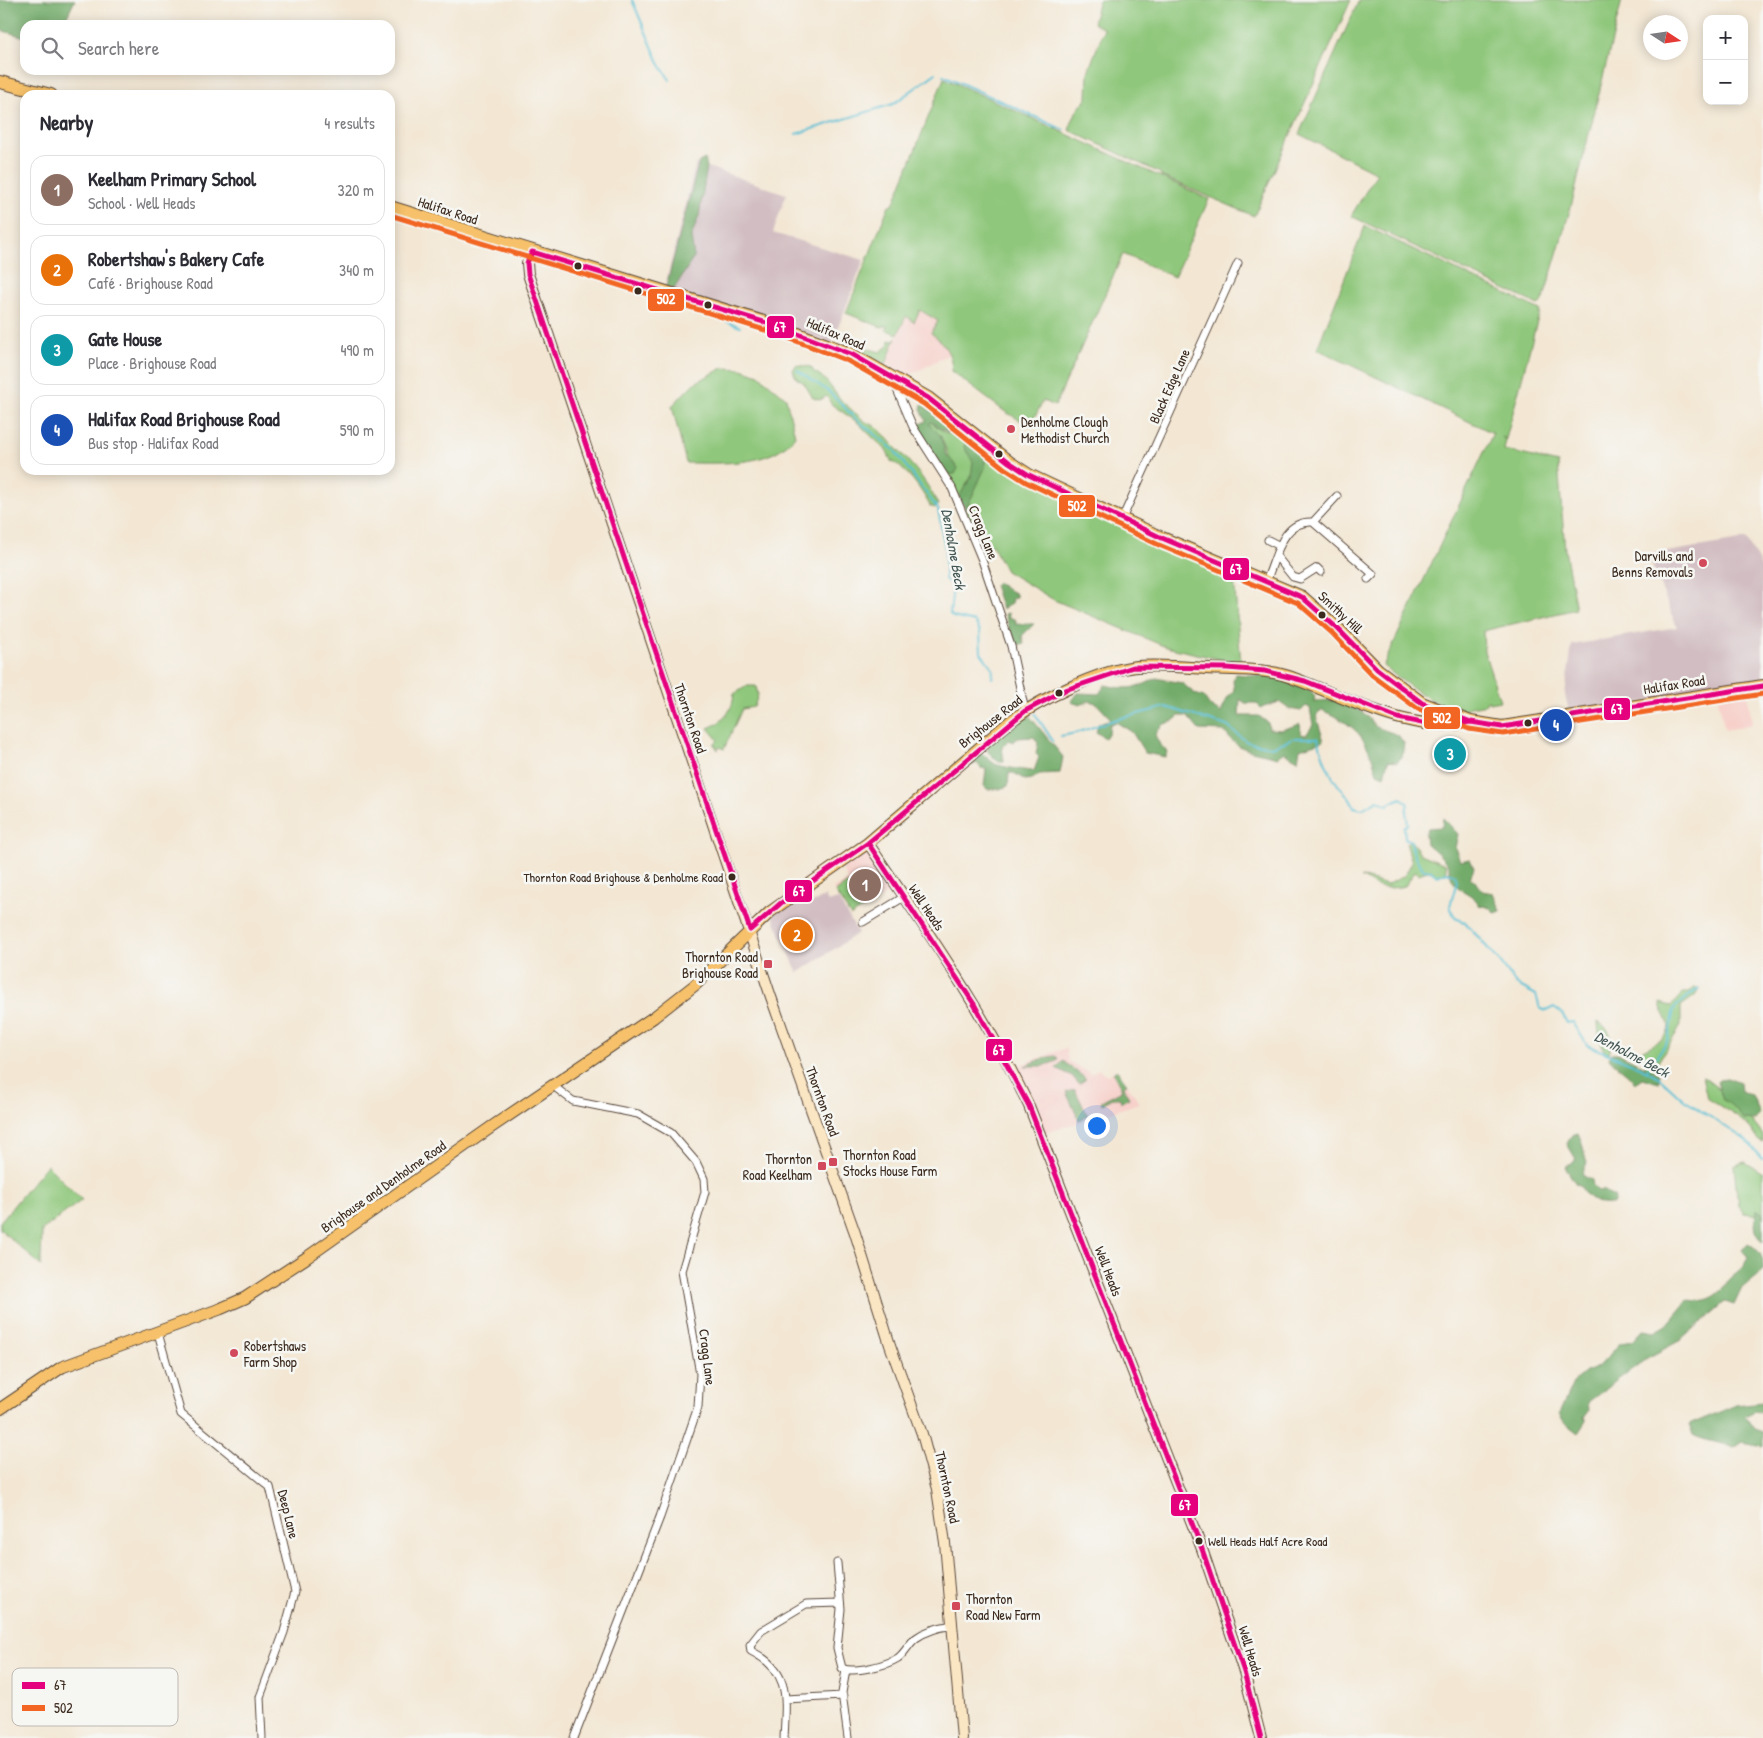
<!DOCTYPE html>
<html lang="en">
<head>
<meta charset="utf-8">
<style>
	body { margin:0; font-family:"Patrick Hand",sans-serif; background:#f7f7f7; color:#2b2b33 }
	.controls { position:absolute; right:15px; top:15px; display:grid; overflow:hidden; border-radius:10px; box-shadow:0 2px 12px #0003 }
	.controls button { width:45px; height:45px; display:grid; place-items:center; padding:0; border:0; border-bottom:1px solid #e1e1e2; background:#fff; color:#2b2b33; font:25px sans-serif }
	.compass { position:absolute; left:1643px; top:15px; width:45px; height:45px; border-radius:50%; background:#fff; box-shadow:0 2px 12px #0003; rotate:102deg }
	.you { position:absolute; left:1096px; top:1125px; width:18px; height:18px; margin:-12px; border:4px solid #fff; border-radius:50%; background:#1a73e8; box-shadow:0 0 0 8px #1a73e833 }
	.badge { display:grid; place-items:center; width:32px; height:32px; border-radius:50%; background:#0b8043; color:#fff; font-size:16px; font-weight:700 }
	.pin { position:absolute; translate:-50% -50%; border:2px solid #fff; box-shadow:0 1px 5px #0006 }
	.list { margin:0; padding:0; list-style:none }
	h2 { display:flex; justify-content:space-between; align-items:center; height:65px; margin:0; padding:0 20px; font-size:21px }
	h2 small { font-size:16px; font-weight:400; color:#7c7c81 }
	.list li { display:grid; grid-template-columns:32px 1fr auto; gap:15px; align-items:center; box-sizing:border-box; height:70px; margin:0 10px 10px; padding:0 10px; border:1px solid #e1e1e2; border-radius:15px }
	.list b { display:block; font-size:19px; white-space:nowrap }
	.list p { margin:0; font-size:16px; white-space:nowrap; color:#7c7c81 }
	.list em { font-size:16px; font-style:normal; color:#7c7c81 }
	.icon { flex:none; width:28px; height:28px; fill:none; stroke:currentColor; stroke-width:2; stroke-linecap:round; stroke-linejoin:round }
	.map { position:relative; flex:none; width:1763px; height:1738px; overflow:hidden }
	.search { position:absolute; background:#fff; box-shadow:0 2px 12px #0003; left:20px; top:20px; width:375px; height:55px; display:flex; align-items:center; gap:12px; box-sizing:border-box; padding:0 18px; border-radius:15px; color:#7c7c81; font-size:19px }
	.panel { position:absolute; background:#fff; box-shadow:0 2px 12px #0003; left:20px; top:90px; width:375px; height:385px; border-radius:15px }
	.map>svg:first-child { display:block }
	.built { fill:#f7d0ca }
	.industrial { fill:#d2bec2 }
	.green { fill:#8fc77b; stroke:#65784c }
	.forest { fill:#73ac6b; stroke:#576b44; fill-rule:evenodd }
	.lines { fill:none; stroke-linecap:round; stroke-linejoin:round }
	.stream { stroke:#59c0d6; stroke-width:2 }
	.street-casing { stroke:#574639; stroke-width:9 }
	.secondary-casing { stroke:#574639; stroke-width:12 }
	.primary-casing { stroke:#574639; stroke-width:13 }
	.highway-casing { stroke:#574639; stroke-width:14 }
	.street { stroke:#fff; stroke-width:7 }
	.secondary { stroke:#fbe6c4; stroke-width:10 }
	.primary { stroke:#f6c16b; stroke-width:11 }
	.highway { stroke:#f6c16b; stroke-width:12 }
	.bus-1-casing { stroke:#f6f6f2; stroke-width:9 }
	.bus-2-casing { stroke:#f6f6f2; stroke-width:9 }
	.bus-1 { stroke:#e5007d; stroke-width:5 }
	.bus-2 { stroke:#f26522; stroke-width:5 }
	.bus-dot { fill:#3b2a1e; stroke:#f6f6f2; stroke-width:2 }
	.poi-dot { fill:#d1495b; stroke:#f6f6f2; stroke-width:2 }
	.labels { text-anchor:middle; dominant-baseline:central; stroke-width:5; stroke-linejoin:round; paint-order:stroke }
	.bus-label { font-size:13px; fill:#3b2a1e; stroke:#f6f6f2; text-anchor:end }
	.street-label { font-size:14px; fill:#3b2a1e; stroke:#f6f6f2 }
	.poi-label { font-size:14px; fill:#3b2a1e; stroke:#f6f6f2; text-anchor:start }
	.water-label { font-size:15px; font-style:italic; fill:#445755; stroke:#f6f6f2 }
	.key { fill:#f6f6f2; stroke:#beb9b2; stroke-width:1 }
	.key-label { font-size:14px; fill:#3b2a1e }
	.line-badge { stroke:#f6f6f2; stroke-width:2 }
	.badge-label { font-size:14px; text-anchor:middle; font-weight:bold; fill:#fff }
</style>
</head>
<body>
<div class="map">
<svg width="1763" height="1738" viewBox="0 0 1763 1738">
	<rect width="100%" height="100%" fill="#f6f6f2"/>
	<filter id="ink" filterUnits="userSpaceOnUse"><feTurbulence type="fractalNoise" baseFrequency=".02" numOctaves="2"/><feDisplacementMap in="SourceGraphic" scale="10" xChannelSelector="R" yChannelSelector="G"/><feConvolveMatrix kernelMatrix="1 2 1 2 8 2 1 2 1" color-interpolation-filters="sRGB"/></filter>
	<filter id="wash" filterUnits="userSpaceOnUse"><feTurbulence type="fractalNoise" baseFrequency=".0096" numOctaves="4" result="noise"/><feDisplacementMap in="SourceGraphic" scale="20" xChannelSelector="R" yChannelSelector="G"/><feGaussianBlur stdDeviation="1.12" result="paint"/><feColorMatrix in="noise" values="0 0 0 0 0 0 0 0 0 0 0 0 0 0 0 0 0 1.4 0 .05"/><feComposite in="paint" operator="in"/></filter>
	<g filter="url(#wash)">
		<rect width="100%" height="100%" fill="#f3e7d4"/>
		<!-- built -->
		<path class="built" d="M920 310 939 321 931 333 940 339 949 354 907 377 886 364 906 316Z
			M1747 689 1752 724 1725 730 1718 698Z
			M867 851 892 890 851 916 833 889 848 880 842 869Z
			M1066 1048 1068 1061 1091 1074 1098 1069 1107 1075 1117 1070 1140 1103 1045 1133 1014 1067Z"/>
		<!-- industrial -->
		<path class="industrial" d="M696 163 786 194 773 233 864 260 832 343 664 290Z
			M1746 539 1763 570V686L1569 711 1565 695 1572 645 1677 627 1648 555Z
			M801 894 808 906 825 896 828 902 838 899 858 933 798 973 772 915Z"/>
		<!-- green -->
		<path class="green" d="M1099 0H1351L1254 216 1161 176 1160 173 1069 130 1076 112 1087 98 1088 72 1104 29 1093 23Z
			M1359 0H1622L1572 203 1543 301 1538 305 1351 216 1377 173 1299 134Z
			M944 78 1209 199 1174 277 1123 254 1055 406 1043 401 1030 426 1004 411 951 371C954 356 943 342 931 333L938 321 920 310 914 322 906 316 898 334 886 330 887 326 881 327 846 313 889 205H893Z
			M1365 226 1540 310 1506 439 1502 437 1506 440 1504 450 1558 463 1565 550 1576 609 1483 631 1484 651 1500 701 1489 703V700L1486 701V704L1466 708V711C1434 707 1408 685 1383 666L1493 433 1317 349Z
			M896 337 886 364 851 346 852 344 880 352 888 346 889 340 894 341Z
			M796 365 811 367 814 372C827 377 833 392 843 402 845 404 864 421 866 422 869 424 873 424 876 427 883 432 888 440 895 447 912 464 928 482 938 505L935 508 930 506C922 490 906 468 891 461L887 451 857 422 831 404 827 396 820 400 813 398 804 383 796 378 793 370Z
			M723 368 742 369 759 375 786 398 795 436C772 467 722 463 686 463L672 406 693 384Z
			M931 422 944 432 968 439 1010 472 1012 470 1267 588 1234 578 1241 664 1166 647 1054 600 1006 571 992 545 983 549 966 509 979 481 972 476 959 497 942 468 950 459 940 435 929 424Z
			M747 686H756L758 695 754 707 742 709 724 749 719 747 718 750 714 744 718 740 708 728C724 722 733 710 734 694Z
			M1411 841 1421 854 1445 864 1447 872 1437 876C1429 869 1427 871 1419 874L1415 871 1405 886C1383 890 1380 889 1361 877L1387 885 1405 875 1412 862 1406 843Z
			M848 883 864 908 851 916 835 892Z
			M1694 988H1699L1695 996 1681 1006V1026L1651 1073 1644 1069 1647 1060 1640 1052C1649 1045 1676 1039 1667 1020 1665 1014 1660 1008 1660 1003L1671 1006 1683 993H1689Z
			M1598 1022C1612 1029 1613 1040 1609 1054L1605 1053 1599 1038Z
			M1702 1076 1724 1093 1751 1120 1763 1135V1143C1756 1139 1755 1134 1750 1128 1740 1117 1721 1107 1707 1098Z
			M1745 1162 1763 1173V1216L1744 1213 1738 1206 1734 1166Z
			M47 1165 82 1200 42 1230 41 1266 0 1229V1222Z"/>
		<!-- forest -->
		<path class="forest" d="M0 0H75L63 25H25V37L0 30Z
			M705 159 707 167 699 216 691 237 694 257 674 289 666 287 699 162Z
			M922 404 985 453V468L966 509 959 497 971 477 973 462 964 447 966 440C955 431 946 435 932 422L929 424 940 435 946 454 958 468 955 474H946L916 426 926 421 921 409Z
			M997 583 1016 594V597L1012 598 1011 604 1002 609 994 585Z
			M1008 613 1009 617 1016 620 1015 624H1034L1022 636 1024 644 1014 645 1005 614Z
			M1236 674C1257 676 1303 677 1315 696L1314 701 1334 700 1363 712 1376 727 1398 735 1404 743 1402 757 1397 762 1388 761 1384 776 1377 773C1366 735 1356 726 1322 710L1316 716 1324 741 1300 749 1298 760 1284 752 1277 757C1254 750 1239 753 1224 731L1199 730 1187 716H1179L1173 721 1162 725 1155 735 1160 745 1168 752 1165 757 1145 753 1132 732 1116 722 1110 724 1109 732 1105 738 1096 732 1099 723 1111 719 1096 703 1089 701 1080 705 1071 702 1078 693 1099 694 1105 685C1126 690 1138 689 1156 678L1182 683 1195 694 1204 697 1210 706 1221 713 1226 700 1234 690 1233 680ZM1240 699 1245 703H1256L1261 708 1279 702 1289 709 1301 711 1306 706 1310 708 1313 725 1306 735 1301 734 1300 724 1281 730 1269 729 1268 723 1259 716H1239Z
			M1028 714 1063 757 1060 773 1040 774 1032 779 1025 780 1014 773H1009L1008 786 999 789H987L984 786 986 769 981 768 977 763 964 768 979 752C986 755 989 760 995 764 1001 767 1028 771 1034 771L1039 757 1036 754 1038 743 1034 737 1017 738 1014 742 1009 740 1002 747 1004 761H997L988 752 987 745Z
			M1443 818 1458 834 1455 848 1460 861 1470 859 1474 868 1470 878 1476 881 1482 891 1493 893 1501 911 1495 913 1490 908 1479 905C1474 894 1463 893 1456 885 1450 879 1451 873 1448 866 1446 860 1432 847 1426 844L1425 834 1428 828 1442 827Z
			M1612 1053H1618L1659 1074V1083L1642 1078 1635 1083C1628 1072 1617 1068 1609 1058Z
			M1055 1056 1058 1058 1057 1061 1043 1066H1025L1044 1058Z
			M1063 1061 1086 1079 1079 1084 1072 1076 1056 1068Z
			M1117 1070 1127 1084 1123 1087 1129 1098 1121 1102 1120 1098H1113L1102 1104 1101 1101 1122 1090 1113 1073Z
			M1727 1078 1740 1083 1741 1092 1752 1095 1760 1113 1755 1120 1744 1119 1730 1104 1723 1100 1717 1082 1719 1079Z
			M1075 1090 1088 1116 1079 1120 1066 1092Z
			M1578 1134C1584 1143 1583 1153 1587 1163L1582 1173 1585 1177 1592 1180 1593 1186 1598 1191 1603 1190 1615 1197 1614 1203C1599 1208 1586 1198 1580 1185L1576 1184 1565 1167 1576 1159 1567 1144 1571 1136Z
			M1756 1209 1763 1214V1243C1753 1234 1755 1222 1756 1209Z
			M1748 1243C1761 1251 1763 1256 1763 1271L1742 1288 1734 1305 1725 1302 1681 1340 1647 1358 1588 1402 1589 1410 1584 1417 1586 1421 1578 1433 1565 1423 1559 1414 1573 1383 1586 1372 1597 1367 1607 1358 1620 1343 1633 1341 1643 1330 1655 1332 1667 1325 1688 1300C1703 1302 1713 1300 1724 1288 1727 1285 1727 1281 1731 1278 1739 1271 1745 1269 1748 1257L1742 1250Z
			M1763 1402V1413L1755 1411 1745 1416 1754 1429 1763 1432V1446L1743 1442 1734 1448C1720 1441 1706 1442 1693 1435L1689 1425 1736 1405Z"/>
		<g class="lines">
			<!-- stream -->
			<path class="stream" d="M632 0 660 65 670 80
				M943 75 1064 130
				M796 134 893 104 936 73
				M727 321 740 327
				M797 370 828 391 856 419 894 450 938 509 945 549V579L953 586 950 614 953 617 975 622 980 631 981 653 993 669 992 678
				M1035 714 1053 741
				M1061 736 1076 733 1117 719 1166 707 1227 726 1247 742 1272 747 1291 739
				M1294 738H1318C1322 755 1327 771 1338 785 1345 794 1349 795 1354 807L1362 809 1378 800 1387 805 1401 798 1408 803 1406 812 1408 824 1404 827 1405 838 1411 841C1412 853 1417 861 1424 870L1431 871 1437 876 1447 872 1455 875 1457 881 1450 906 1455 918 1465 922 1500 962 1516 984 1536 995 1540 1008 1546 1011 1554 1007 1562 1013 1567 1023 1573 1022 1587 1045 1640 1067 1660 1078 1684 1100 1746 1140 1763 1159
				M1647 1070 1668 1040 1674 1008 1699 988"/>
		</g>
	</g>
	<g filter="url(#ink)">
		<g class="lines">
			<defs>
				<path id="street" d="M892 378 913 427 952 488 982 560 1011 646 1025 711
					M1122 519 1238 263
					M1313 522 1373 574 1368 579
					M1268 540 1280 546
					M1277 557 1293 577 1300 579 1317 568 1321 572
					M1266 581C1277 557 1281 520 1313 522L1337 496
					M863 922 904 897
					M552 1085 573 1101 638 1114 671 1133 696 1162 704 1179 705 1192 682 1271 700 1374 698 1407 660 1517 574 1738
					M158 1333 181 1414 270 1487 295 1592 284 1632 260 1697 262 1738
					M837 1563 841 1609 837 1648 842 1668C853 1674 887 1665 898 1658 905 1653 909 1643 916 1638 927 1630 940 1627 953 1625
					M846 1670 842 1693 848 1738
					M785 1699 843 1696
					M784 1738C786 1698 791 1671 751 1651L750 1645 761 1631 806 1604 840 1603"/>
				<path id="secondary" d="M532 252 527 263 528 274 771 997 855 1233 890 1345 922 1434 937 1489 945 1543 962 1738
					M868 843C925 928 985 1013 1029 1106L1202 1549 1244 1672 1261 1738"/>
				<path id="primary" d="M0 1409 62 1367 220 1309 245 1298 306 1258 490 1128 654 1017 695 985 770 912 868 843 1012 720C1041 699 1097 672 1133 667 1160 664 1192 668 1219 669 1241 670 1266 669 1287 676 1344 695 1409 736 1471 722"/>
				<path id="highway" d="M0 82 51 95
					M390 207 780 327 851 354 928 398 1009 462 1029 475 1162 538 1302 597 1338 629 1377 669 1422 703 1471 722 1502 727 1763 686"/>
			</defs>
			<!-- street casing -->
			<use href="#street" class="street-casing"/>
			<!-- secondary casing -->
			<use href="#secondary" class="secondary-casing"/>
			<!-- primary casing -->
			<use href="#primary" class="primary-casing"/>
			<!-- highway casing -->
			<use href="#highway" class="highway-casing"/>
			<!-- street -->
			<use href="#street" class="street"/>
			<!-- secondary -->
			<use href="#secondary" class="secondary"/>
			<!-- primary -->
			<use href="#primary" class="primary"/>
			<!-- highway -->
			<use href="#highway" class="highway"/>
			<defs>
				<path id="bus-1" d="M532 252 780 327 851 354 928 398 1009 462 1029 475 1162 538 1302 597 1338 629 1377 669 1422 703 1471 722 1446 725 1422 723 1398 718 1305 681 1265 671 1227 668 1133 667 1065 690 1025 711 868 843 781 903 750 930 528 274 527 263Z
					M1471 722 1502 727 1763 686
					M868 843 974 1004 1029 1106 1202 1549 1244 1672 1261 1738"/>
				<path id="bus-2" d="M390 215 778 334 848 361 924 404 1004 468 1026 482 1159 545 1298 603 1333 634 1372 675 1418 709 1469 729 1503 734 1763 694"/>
			</defs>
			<!-- bus-1 casing -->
			<use href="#bus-1" class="bus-1-casing"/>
			<!-- bus-2 casing -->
			<use href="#bus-2" class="bus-2-casing"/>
			<!-- bus-1 -->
			<use href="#bus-1" class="bus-1"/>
			<!-- bus-2 -->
			<use href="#bus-2" class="bus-2"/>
		</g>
	</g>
	<!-- markers -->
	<g class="bus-dot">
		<circle cx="578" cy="266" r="4.5"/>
		<circle cx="638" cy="291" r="4.5"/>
		<circle cx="708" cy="305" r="4.5"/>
		<circle cx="999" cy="454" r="4.5"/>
		<circle cx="1322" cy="615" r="4.5"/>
		<circle cx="1059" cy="693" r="4.5"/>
		<circle cx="1528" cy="723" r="4.5"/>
		<circle cx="732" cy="877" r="4.5"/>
		<circle cx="1199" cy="1541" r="4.5"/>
	</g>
	<g class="poi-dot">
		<circle cx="1011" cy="429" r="5"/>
		<circle cx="1703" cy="563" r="5"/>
		<rect x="763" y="959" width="10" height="10" rx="2.5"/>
		<rect x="828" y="1157" width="10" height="10" rx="2.5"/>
		<rect x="817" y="1161" width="10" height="10" rx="2.5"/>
		<circle cx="234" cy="1353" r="5"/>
		<rect x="951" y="1601" width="10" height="10" rx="2.5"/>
	</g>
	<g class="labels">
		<!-- bus labels -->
		<g class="bus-label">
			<text x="723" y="877">Thornton Road Brighouse &amp; Denholme Road</text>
			<text x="1208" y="1541" text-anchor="start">Well Heads Half Acre Road</text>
		</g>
		<!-- street labels -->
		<g class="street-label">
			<text transform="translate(448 210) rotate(18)">Halifax Road</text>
			<text transform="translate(836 333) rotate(23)">Halifax Road</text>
			<text transform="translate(1169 386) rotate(-66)">Black Edge Lane</text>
			<text transform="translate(984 532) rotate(68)">Cragg Lane</text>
			<text transform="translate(1341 612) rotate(43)">Smithy Hill</text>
			<text transform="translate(1674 684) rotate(-9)">Halifax Road</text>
			<text transform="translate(691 718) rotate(71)">Thornton Road</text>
			<text transform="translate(990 721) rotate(-38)">Brighouse Road</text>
			<text transform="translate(927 907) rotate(56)">Well Heads</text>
			<text transform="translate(823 1101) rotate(70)">Thornton Road</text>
			<text transform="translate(383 1186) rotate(-35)">Brighouse and Denholme Road</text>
			<text transform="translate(1109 1271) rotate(69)">Well Heads</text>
			<text transform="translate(708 1357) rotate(83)">Cragg Lane</text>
			<text transform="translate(948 1487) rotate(78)">Thornton Road</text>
			<text transform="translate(289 1514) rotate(76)">Deep Lane</text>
			<text transform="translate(1251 1651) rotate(73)">Well Heads</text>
		</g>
		<!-- poi labels -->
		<g class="poi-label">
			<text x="1021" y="421">Denholme Clough<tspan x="1021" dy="16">Methodist Church</tspan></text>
			<text x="1693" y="555" text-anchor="end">Darvills and<tspan x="1693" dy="16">Benns Removals</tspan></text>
			<text x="758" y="956" text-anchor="end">Thornton Road<tspan x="758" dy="16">Brighouse Road</tspan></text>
			<text x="843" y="1154">Thornton Road<tspan x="843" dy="16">Stocks House Farm</tspan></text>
			<text x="812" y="1158" text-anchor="end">Thornton<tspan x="812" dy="16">Road Keelham</tspan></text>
			<text x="244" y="1345">Robertshaws<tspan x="244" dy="16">Farm Shop</tspan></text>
			<text x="966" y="1598">Thornton<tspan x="966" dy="16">Road New Farm</tspan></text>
		</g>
		<!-- water labels -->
		<g class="water-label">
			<text transform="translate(954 549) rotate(80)">Denholme Beck</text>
			<text transform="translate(1632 1054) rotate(28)">Denholme Beck</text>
		</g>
	</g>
	<!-- legend -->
	<rect x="12" y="1668" width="166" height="58" rx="8" class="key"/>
	<rect x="22" y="1682" width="23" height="7" fill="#e5007d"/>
	<rect x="22" y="1705" width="23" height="6" fill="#f26522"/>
	<g class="key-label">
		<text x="54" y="1690">67</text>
		<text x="54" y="1713">502</text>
	</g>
	<g class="line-badge">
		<rect x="647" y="288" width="38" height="24" rx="5" fill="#f26522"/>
		<rect x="766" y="315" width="29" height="24" rx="5" fill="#e5007d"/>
		<rect x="1058" y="494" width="38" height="24" rx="5" fill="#f26522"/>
		<rect x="1222" y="557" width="28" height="24" rx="5" fill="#e5007d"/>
		<rect x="1603" y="697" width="28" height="24" rx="5" fill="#e5007d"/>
		<rect x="1423" y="706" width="38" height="24" rx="5" fill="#f26522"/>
		<rect x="784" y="879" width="29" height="24" rx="5" fill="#e5007d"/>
		<rect x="985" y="1038" width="28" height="24" rx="5" fill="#e5007d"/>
		<rect x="1170" y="1493" width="29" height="24" rx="5" fill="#e5007d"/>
	</g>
	<g class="badge-label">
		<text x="666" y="304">502</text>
		<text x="780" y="332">67</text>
		<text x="1077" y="511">502</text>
		<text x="1236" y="574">67</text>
		<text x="1617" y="714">67</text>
		<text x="1442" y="723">502</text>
		<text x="799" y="896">67</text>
		<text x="999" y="1055">67</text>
		<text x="1185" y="1510">67</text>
	</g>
</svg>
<div class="controls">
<button>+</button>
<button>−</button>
</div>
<svg class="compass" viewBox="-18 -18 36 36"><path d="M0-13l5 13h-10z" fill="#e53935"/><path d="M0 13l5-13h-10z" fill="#7c7c81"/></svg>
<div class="you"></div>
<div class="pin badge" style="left:865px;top:885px;background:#8d6e63">1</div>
<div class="pin badge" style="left:797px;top:935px;background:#e8710a">2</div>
<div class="pin badge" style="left:1450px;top:754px;background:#0f9aa8">3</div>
<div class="pin badge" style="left:1556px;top:725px;background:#1a4fb4">4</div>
<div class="search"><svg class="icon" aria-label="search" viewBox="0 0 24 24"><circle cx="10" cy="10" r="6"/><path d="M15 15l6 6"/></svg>Search here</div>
<section class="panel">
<h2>Nearby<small>4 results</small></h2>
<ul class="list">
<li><span class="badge" style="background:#8d6e63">1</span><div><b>Keelham Primary School</b><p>School · Well Heads</p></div><em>320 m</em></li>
<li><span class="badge" style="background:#e8710a">2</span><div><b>Robertshaw's Bakery Cafe</b><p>Café · Brighouse Road</p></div><em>340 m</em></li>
<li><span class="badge" style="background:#0f9aa8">3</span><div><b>Gate House</b><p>Place · Brighouse Road</p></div><em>490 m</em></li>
<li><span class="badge" style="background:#1a4fb4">4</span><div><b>Halifax Road Brighouse Road</b><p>Bus stop · Halifax Road</p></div><em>590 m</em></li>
</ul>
</section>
</div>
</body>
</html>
